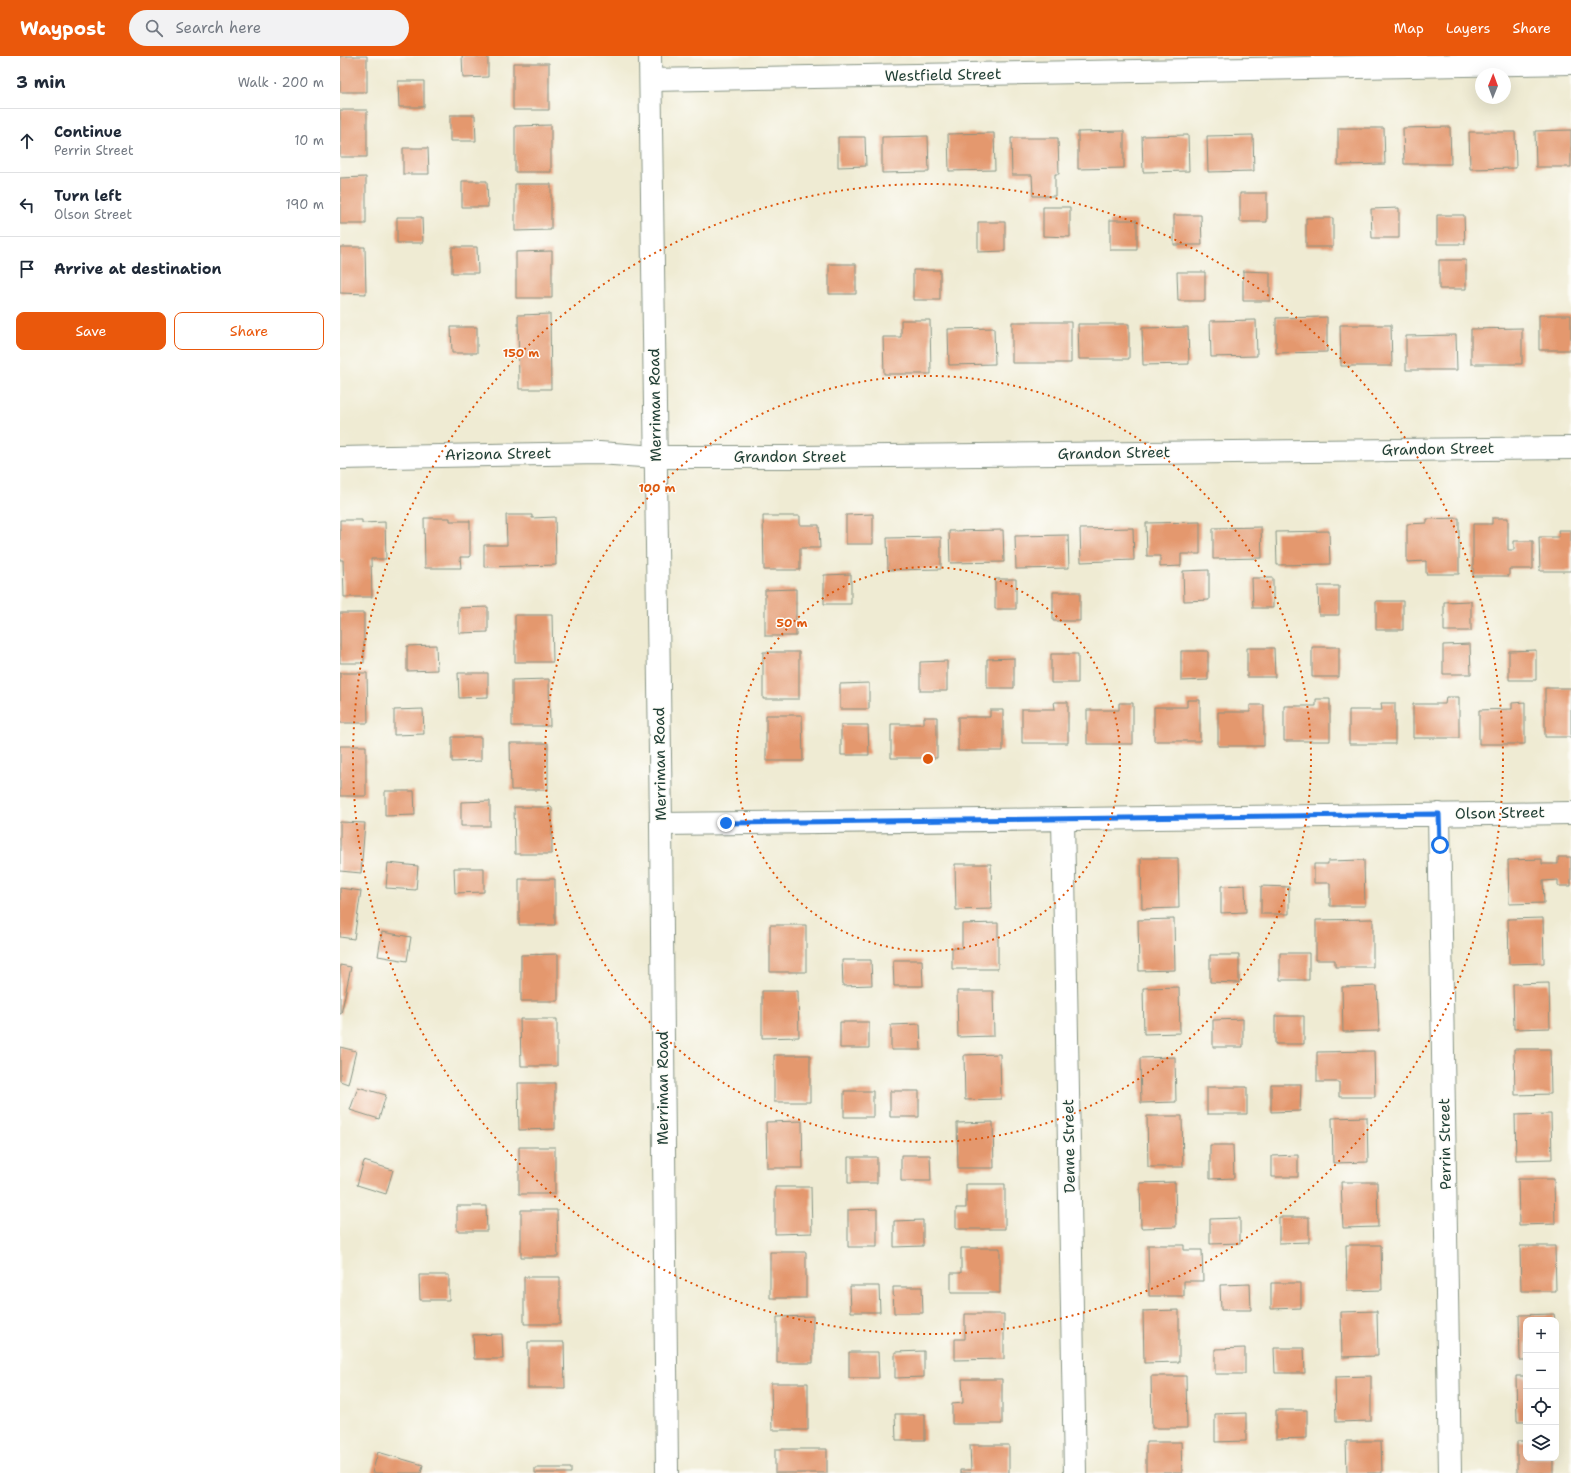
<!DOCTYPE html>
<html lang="en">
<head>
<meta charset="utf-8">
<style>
	body { margin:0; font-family:"Shantell Sans",sans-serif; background:#f2f2f3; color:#1f2937 }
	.controls { position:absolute; right:12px; bottom:12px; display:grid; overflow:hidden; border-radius:8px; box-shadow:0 4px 16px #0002 }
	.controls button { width:36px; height:36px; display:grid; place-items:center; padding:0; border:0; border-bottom:1px solid #e0e1e3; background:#fff; color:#1f2937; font:20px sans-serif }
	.compass { position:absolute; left:1135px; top:12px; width:36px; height:36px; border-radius:50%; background:#fff; box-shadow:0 4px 16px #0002; rotate:1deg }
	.stop { position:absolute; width:12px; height:12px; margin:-9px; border:3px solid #1a73e8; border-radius:50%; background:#fff }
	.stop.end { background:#1a73e8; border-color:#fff; box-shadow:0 1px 4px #0008 }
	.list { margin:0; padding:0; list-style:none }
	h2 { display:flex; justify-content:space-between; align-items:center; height:52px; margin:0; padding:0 16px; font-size:17px }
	h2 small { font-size:13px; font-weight:400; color:#747a83 }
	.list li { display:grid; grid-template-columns:26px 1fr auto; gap:12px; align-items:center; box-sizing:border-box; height:64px; padding:0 16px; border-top:1px solid #e0e1e3 }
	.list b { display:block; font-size:15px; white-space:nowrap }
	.list p { margin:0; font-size:13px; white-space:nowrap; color:#747a83 }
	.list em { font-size:13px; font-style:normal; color:#747a83 }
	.actions { display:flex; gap:8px; padding:12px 16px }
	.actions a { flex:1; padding:9px 0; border:1px solid #ea580c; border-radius:8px; text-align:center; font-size:14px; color:#ea580c }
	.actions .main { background:#ea580c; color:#fff }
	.icon { flex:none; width:22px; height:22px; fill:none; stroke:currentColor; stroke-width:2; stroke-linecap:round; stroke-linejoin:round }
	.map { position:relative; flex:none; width:1231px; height:1417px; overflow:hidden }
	header { display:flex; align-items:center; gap:24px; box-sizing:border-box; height:56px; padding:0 20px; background:#ea580c; color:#fff }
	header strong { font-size:19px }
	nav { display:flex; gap:22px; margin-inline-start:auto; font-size:14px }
	.search { width:280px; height:36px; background:#f2f2f3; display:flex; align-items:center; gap:10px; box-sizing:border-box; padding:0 14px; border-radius:22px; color:#747a83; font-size:15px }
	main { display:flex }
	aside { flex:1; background:#fff }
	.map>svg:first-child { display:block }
	.building { fill:#e4986e }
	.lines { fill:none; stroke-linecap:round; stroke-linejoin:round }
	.street-casing { stroke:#879484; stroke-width:24 }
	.secondary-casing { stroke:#879484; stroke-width:24 }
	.street { stroke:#fff; stroke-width:22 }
	.secondary { stroke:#fff; stroke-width:22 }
	.route { stroke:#1a73e8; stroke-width:5 }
	.ring { fill:none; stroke:#de580e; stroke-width:2; stroke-dasharray:2 4 }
	.labels { text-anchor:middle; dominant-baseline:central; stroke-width:3; stroke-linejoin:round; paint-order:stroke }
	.street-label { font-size:15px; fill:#1f3d34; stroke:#fdfcf7 }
	.centre { fill:#de580e; stroke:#fdfcf7; stroke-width:2 }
	.ring-label { font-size:12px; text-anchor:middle; font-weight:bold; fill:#de580e; stroke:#fdfcf7; stroke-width:3; stroke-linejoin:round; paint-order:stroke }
</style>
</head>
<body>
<header>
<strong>Waypost</strong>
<div class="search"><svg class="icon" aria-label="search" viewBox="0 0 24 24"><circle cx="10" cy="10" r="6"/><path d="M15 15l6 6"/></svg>Search here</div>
<nav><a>Map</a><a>Layers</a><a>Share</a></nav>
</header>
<main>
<aside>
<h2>3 min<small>Walk · 200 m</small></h2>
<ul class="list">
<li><svg class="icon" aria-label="ahead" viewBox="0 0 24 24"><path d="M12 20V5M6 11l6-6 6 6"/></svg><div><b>Continue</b><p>Perrin Street</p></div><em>10 m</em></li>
<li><svg class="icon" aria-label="left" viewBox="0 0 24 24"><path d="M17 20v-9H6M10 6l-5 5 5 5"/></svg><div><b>Turn left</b><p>Olson Street</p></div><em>190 m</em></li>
<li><svg class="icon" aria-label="arrive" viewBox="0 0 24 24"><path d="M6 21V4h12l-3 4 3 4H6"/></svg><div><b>Arrive at destination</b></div></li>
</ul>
<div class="actions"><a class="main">Save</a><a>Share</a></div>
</aside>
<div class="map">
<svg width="1231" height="1417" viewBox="0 0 1231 1417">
	<rect width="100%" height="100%" fill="#fdfcf7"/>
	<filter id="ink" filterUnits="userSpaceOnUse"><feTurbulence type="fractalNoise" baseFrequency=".025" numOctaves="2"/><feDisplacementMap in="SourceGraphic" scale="8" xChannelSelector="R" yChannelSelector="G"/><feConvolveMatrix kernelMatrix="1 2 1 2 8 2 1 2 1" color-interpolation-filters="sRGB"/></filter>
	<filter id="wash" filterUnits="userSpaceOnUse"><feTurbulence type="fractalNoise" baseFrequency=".012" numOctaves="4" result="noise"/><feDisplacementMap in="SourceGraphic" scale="16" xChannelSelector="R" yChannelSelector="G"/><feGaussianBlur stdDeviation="0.9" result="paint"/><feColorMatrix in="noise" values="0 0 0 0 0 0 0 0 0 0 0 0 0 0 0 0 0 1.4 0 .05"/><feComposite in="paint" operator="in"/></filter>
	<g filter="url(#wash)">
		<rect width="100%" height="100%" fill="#efebd3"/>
		<g id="blocks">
			<!-- building -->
			<path class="building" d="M0 0H27V36H0Z
				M122 0H148V21L123 22Z
				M173 7H209V54H173Z
				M58 25H84V51H59Z
				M0 54H27V101H0Z
				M110 59H135L136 85H110Z
				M211 69V116H175V70Z
				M1110 71 1111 108H1064L1063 72Z
				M998 72H1044L1045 108 998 109Z
				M1231 74V111H1196L1195 75Z
				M784 75V112L738 113V76Z
				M1129 76H1175L1176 112 1130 113Z
				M654 77 655 114 609 115 608 78Z
				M848 79 849 115 803 116 802 80Z
				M913 79 914 115 868 116 867 80Z
				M588 80 589 116 542 117V81Z
				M498 81H525L526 110 498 111Z
				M671 82H718L719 118H715V140H693L692 119H672Z
				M63 92H88L89 118H63Z
				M26 121V168H0V122Z
				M122 125H147L148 151H122Z
				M175 128H211V174L175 175Z
				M900 137H927V166H900Z
				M703 151H730V181L703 180Z
				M1059 152V182H1032L1031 153Z
				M834 159H861L862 189H834Z
				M1097 159H1124L1125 188H1097Z
				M57 161H82L83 187H57Z
				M966 162H993V191H966Z
				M770 164H797V194H770Z
				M638 166H665V195L638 196Z
				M0 191H25L26 238 0 237Z
				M112 191H137L138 217H112Z
				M212 195V242H176V196Z
				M1099 204H1126V233H1099Z
				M489 208H516V238H489Z
				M573 214H600V244H573Z
				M903 215 930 216V245H903Z
				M837 216H865V245H838Z
				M210 258 211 333H179L178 259Z
				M1199 259H1231V294H1199Z
				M987 261V296L936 297V262Z
				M561 264H590L591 318H544L543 281H561Z
				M916 264 917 300 871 301 870 265Z
				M672 266H731V307H672Z
				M738 268H789V303H739Z
				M1000 269H1051L1052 310H1001Z
				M111 271H137V297H112Z
				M848 271 849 308 803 309 802 272Z
				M654 272 655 308 609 309 608 273Z
				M1182 272V308H1131V273Z
				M1116 279 1117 314H1066V280Z
				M533 458V488H506V459Z
				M166 459H192V462L215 461 216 509 144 511V489H167Z
				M423 460H460V469H479L480 492H460V514H424Z
				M84 462H110V465H130V501H120L121 512H85Z
				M1119 462V518H1086V505L1067 506V468L1087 467V463Z
				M1152 462H1168V494H1174V485H1193V513H1169V520H1133V468H1152Z
				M0 464H22V467L45 466 46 503H31L32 541H4L3 504H0Z
				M860 466V498H841V510L820 511V500H807L806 467Z
				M921 471 922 502 873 503V472Z
				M793 472 794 504 741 506 740 473Z
				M663 474 664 506 610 507 609 475Z
				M1218 474H1231V515H1200L1199 481H1219Z
				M989 475 990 508 937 509 936 476Z
				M728 479 729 512 676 513 675 480Z
				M601 481V513L548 514 547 482Z
				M869 514V544L844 545 843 515Z
				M511 518V548H484V519Z
				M912 522H933V552H913Z
				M655 523H676V553H655Z
				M978 530H999V559H979Z
				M456 533V580H425V534Z
				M713 536H740V565H713Z
				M1036 545H1063V574H1036Z
				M1131 545V575H1104V546Z
				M148 551V576L119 577V552Z
				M0 557H24V607H0Z
				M175 559H212L213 606H175Z
				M1130 588 1131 618H1103V589Z
				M96 589 97 614 67 615V590Z
				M972 591H999V621H972Z
				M907 592H934L935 621H907Z
				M1196 594V624H1169V595Z
				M841 595H868V624L841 625Z
				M423 596H459V643H423Z
				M711 598H738V627H711Z
				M674 602V632H647V603Z
				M607 605V635H580V606Z
				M0 617H27L28 667H0Z
				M118 617H148V641L119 642Z
				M209 623 210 670H172V624Z
				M529 627V653H500V628Z
				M1205 632H1231V681H1205Z
				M1106 641H1119V682H1073V648H1105Z
				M976 643H990V685H944V650H976Z
				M847 644H860V685H814V651H847Z
				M714 646H728V687H682V653H715Z
				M1185 646V688H1139V654L1172 653V647Z
				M779 647H793V688H747V654H779Z
				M1041 647H1055V688H1009V654H1042Z
				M910 649H924V690H878V656H910Z
				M83 653 84 678 54 679V654Z
				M650 654H663V695H618V661H650Z
				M426 659H462L463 705H426Z
				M584 661H597V702H551V668H584Z
				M501 669H528L529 699H501Z
				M112 681H141V705L112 706Z
				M170 687H208V734H171Z
				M0 690H26V740H0Z
				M45 735H74L75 759 45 760Z
				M150 745V770H121V746Z
				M174 751H212V798H175Z
				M0 766 25 767 21 817 0 815Z
				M1218 801H1231V830H1218V824L1203 825 1204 847 1169 848 1168 804 1202 803V808H1218Z
				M801 802H838L839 852 802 853Z
				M1024 804 1025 850H990V827H974V808H988V805Z
				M48 807 78 810 76 834 46 832Z
				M615 808H651L652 853 616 854Z
				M114 812H144V836L115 837Z
				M179 823H215V869H179Z
				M905 829 906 856 881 857V830Z
				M921 830 949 831V858H921Z
				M0 832 21 835 14 883 0 881Z
				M1203 862 1204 907 1169 908 1168 863Z
				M834 863 835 914 799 915 798 864Z
				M1033 863V911H995V904H976V864Z
				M658 867V913H612V892H622V868Z
				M430 869H466V916H430Z
				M42 876 71 881 67 905 38 900Z
				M940 897H969V924H940Z
				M218 898V945H181V899Z
				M870 899H899V927L870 926Z
				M502 904H531L532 929 503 930Z
				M553 904H582L583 930H554Z
				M0 909 11 911 1 958H0Z
				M1209 927 1210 972 1174 973 1173 928Z
				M1037 930 1039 975 1003 976 1002 931Z
				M839 931 840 977 804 978 803 932Z
				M422 935H458L459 981 422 982Z
				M617 935H653L654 980 618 981Z
				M935 960H964V988H935Z
				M180 963H217V1010H181Z
				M903 963V991H873V964Z
				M500 966H529V992H500Z
				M580 968 581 994H551V969Z
				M0 991 16 995 8 1028 0 1025Z
				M1174 993H1210L1211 1038 1175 1039Z
				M1034 995 1035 1041H999V1026H977V996Z
				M660 998 661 1043 625 1044 624 999Z
				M434 999H470V1046H434Z
				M835 1001 836 1046 801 1047 800 1002Z
				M178 1027H215V1073L179 1074Z
				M931 1028H961L960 1055 931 1056Z
				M18 1031 46 1039 39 1063 10 1054Z
				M867 1031H907V1058H867Z
				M504 1035H533V1061H504Z
				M550 1035H579V1061H550Z
				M1211 1058 1212 1103 1176 1104 1175 1059Z
				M807 1060H842L843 1111H808Z
				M1027 1061 1028 1106 993 1107 992 1062Z
				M462 1065 463 1112H427L426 1066Z
				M653 1066 654 1112H618L617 1067Z
				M870 1089H893L894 1122 870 1123Z
				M179 1091H215V1138H179Z
				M561 1099H590L591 1125H561Z
				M958 1099V1121H932V1100Z
				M508 1101H537V1127H508Z
				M24 1105 53 1114 46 1138 17 1129Z
				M1178 1123H1214L1215 1168 1179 1169Z
				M835 1126 836 1171 801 1172 800 1127Z
				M1001 1126H1037L1038 1171 1003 1172Z
				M626 1128H665V1173H616V1152H626Z
				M435 1131H471L472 1177 435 1178Z
				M117 1150H146L147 1175H117Z
				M537 1153V1191H508V1154Z
				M181 1154H217L218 1201H181Z
				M939 1161H969V1186L939 1187Z
				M900 1162V1187L870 1188V1163Z
				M583 1164V1190L554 1191V1165Z
				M808 1189H844V1194H862L863 1225H844V1240H809Z
				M1006 1189H1041L1042 1234 1007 1235Z
				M1180 1190H1215L1216 1235H1181Z
				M621 1192H660V1237H611V1217H621Z
				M430 1196H466V1242H430Z
				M79 1219H109V1244H80Z
				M184 1221H220V1268H184Z
				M931 1227H961V1252L931 1253Z
				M910 1228 911 1254H881L880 1229Z
				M510 1230H539L540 1256H511Z
				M553 1231H582L583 1257H554Z
				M839 1254V1306L804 1307 803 1255Z
				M1037 1255 1038 1300 1002 1301 1001 1256Z
				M625 1258H664V1303L615 1304V1283H625Z
				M1214 1258 1215 1264H1186V1304H1180L1179 1259Z
				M473 1260V1307H437V1261Z
				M162 1278 163 1303H134L133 1279Z
				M188 1286H224L225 1332H188Z
				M905 1292V1318H875V1293Z
				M934 1292H964L965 1317H935Z
				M584 1295V1321L555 1322V1296Z
				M509 1296H538L539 1322H509Z
				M811 1320H846L847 1372H812Z
				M1031 1320V1365L996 1366 995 1321Z
				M1176 1320H1186V1365H1177Z
				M622 1323H662V1368H612V1348L623 1347Z
				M431 1327H468V1374H432Z
				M936 1354H967V1382L936 1383Z
				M906 1357V1385L875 1386V1358Z
				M555 1358H585V1384H556Z
				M1006 1385H1041L1042 1417H1007Z
				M1177 1385H1186V1402H1213V1417H1177Z
				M806 1386H841L842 1417H806Z
				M630 1389H669V1417H620V1414H631Z
				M435 1393H487V1417H435Z
				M38 1396 83 1409 81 1417H32Z
				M195 1412H231V1417H195Z"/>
		</g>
	</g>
	<g filter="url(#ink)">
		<use href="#blocks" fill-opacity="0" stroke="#879484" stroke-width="1"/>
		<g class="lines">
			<defs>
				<path id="street" d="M311 24 1231 7
					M0 402 259 397 316 401H459L1231 392
					M1099 758 1110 1417
					M723 763 735 1417
					M321 768 1231 757"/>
				<path id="secondary" d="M310 0 321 768 327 1417"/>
			</defs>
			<!-- street casing -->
			<use href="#street" class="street-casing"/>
			<!-- secondary casing -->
			<use href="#secondary" class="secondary-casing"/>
			<!-- street -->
			<use href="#street" class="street"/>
			<!-- secondary -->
			<use href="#secondary" class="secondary"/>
		</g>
	</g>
	<g class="lines" filter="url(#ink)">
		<!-- route -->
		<path class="route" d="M386 767 1099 758 1100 789"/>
	</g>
	<!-- distance rings -->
	<g class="ring">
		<circle cx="588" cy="703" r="192"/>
		<circle cx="588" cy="703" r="383"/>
		<circle cx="588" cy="703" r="575"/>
	</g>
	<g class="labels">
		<!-- street labels -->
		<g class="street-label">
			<text transform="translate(603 19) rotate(-1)">Westfield Street</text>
			<text transform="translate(315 349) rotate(-91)">Merriman Road</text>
			<text transform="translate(1098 393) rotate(-1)">Grandon Street</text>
			<text transform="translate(774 397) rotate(-1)">Grandon Street</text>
			<text transform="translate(158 398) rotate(-1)">Arizona Street</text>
			<text x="450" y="401">Grandon Street</text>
			<text transform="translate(320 708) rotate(-91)">Merriman Road</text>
			<text transform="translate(1160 757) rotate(-1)">Olson Street</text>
			<text transform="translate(323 1032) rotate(-90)">Merriman Road</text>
			<text transform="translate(1105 1088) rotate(-91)">Perrin Street</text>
			<text transform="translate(729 1090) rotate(-91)">Denne Street</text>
		</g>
	</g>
	<circle cx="588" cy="703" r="6" class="centre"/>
	<g class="ring-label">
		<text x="181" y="301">150 m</text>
		<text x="317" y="436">100 m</text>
		<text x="452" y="571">50 m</text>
	</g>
</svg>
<div class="controls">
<button>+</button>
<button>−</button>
<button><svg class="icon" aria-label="locate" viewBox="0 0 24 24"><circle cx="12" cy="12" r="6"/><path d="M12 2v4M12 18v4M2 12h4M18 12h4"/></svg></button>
<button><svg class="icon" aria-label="layers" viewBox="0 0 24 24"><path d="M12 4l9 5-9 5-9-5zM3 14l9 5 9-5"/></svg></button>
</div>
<svg class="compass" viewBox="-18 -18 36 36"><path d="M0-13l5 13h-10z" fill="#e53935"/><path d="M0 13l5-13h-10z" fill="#747a83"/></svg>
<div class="stop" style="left:1100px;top:789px"></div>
<div class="stop end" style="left:386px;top:767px"></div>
</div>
</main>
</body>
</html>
